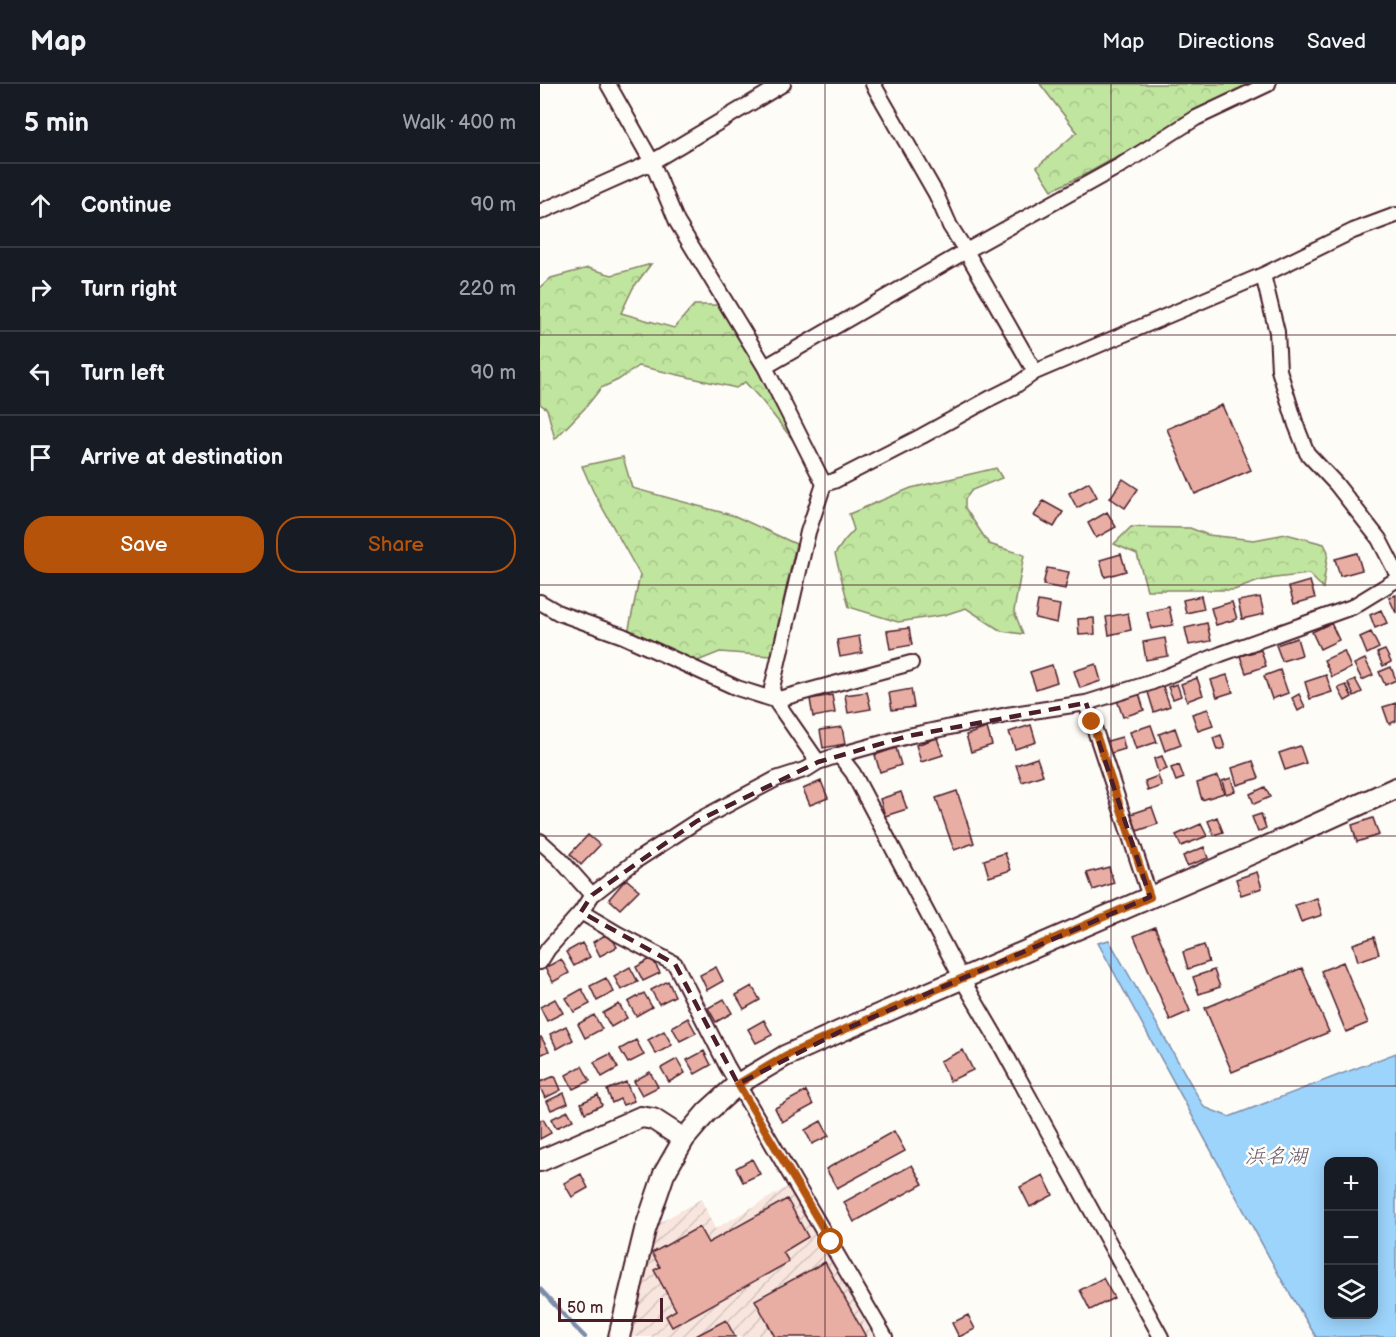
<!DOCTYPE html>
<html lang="en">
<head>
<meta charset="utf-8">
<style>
	body { margin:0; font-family:"Balsamiq Sans","Klee One",sans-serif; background:#20242c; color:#f1f3f6 }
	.controls { position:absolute; right:18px; bottom:18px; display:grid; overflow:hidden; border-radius:12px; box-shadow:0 3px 15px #0003 }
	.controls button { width:54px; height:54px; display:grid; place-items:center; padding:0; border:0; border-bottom:2px solid #363941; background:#171b24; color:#f1f3f6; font:30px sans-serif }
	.scale { position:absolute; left:18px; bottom:15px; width:105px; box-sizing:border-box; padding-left:6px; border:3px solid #4a1f2b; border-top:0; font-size:16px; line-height:21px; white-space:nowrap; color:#4a1f2b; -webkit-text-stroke:4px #fdfcf7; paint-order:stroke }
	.stop { position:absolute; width:18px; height:18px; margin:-14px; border:4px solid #b45309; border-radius:50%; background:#fff }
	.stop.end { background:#b45309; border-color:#fff; box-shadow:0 2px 6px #0008 }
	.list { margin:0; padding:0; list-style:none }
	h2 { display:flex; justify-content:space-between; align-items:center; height:78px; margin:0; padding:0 24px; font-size:26px }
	h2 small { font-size:20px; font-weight:400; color:#9ea1a6 }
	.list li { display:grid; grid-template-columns:39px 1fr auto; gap:18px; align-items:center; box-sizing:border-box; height:84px; padding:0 24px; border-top:2px solid #363941 }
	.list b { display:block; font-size:22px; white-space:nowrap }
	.list em { font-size:20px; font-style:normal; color:#9ea1a6 }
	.actions { display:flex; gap:12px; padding:18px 24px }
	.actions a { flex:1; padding:14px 0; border:2px solid #b45309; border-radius:24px; text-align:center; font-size:21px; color:#b45309 }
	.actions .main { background:#b45309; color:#fff }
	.icon { flex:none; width:33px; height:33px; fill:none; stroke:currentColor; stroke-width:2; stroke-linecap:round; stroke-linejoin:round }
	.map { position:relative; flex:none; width:856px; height:1253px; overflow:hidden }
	header { display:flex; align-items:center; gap:36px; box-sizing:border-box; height:84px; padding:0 30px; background:#171b24; border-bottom:2px solid #363941 }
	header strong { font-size:28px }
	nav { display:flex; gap:33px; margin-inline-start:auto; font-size:21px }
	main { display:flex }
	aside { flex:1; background:#171b24 }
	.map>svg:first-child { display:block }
	.industrial { fill:url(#industrial-furrows) }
	.forest { fill:url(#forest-crowns); stroke:#858265; stroke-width:1.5 }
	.water { fill:#9dd4fc; stroke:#7c8ca8; stroke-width:1.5; fill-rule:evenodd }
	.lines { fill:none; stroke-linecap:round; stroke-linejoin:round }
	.stream { stroke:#7c8ca8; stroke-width:4.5 }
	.building { fill:#e8aea4; stroke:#4a1f2b; stroke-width:1.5 }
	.street-casing { stroke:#4a1f2b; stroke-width:18 }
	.secondary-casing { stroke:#4a1f2b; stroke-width:24 }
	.street { stroke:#fdfcf7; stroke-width:14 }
	.secondary { stroke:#fdfcf7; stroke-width:20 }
	.route { stroke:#b45309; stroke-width:8 }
	.marked { fill:none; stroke:#4a1f2b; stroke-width:4.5; stroke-dasharray:12 8; stroke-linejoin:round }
	.grid { fill:none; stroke:#4a1f2b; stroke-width:1.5; stroke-opacity:0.55 }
	.labels { text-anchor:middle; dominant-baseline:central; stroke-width:5; stroke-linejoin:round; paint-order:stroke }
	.water-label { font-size:21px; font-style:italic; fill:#63556a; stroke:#fdfcf7 }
</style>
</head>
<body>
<header>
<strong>Map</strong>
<nav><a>Map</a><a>Directions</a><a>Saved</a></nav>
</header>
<main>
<aside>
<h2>5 min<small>Walk · 400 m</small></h2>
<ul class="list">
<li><svg class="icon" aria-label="ahead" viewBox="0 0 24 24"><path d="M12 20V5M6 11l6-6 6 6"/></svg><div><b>Continue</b></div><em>90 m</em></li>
<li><svg class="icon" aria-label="right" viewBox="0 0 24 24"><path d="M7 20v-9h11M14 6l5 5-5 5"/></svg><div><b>Turn right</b></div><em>220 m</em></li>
<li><svg class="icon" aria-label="left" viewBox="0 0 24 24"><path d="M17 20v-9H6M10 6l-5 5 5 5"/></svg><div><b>Turn left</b></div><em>90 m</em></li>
<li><svg class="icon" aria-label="arrive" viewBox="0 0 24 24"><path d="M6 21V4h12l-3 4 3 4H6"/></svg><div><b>Arrive at destination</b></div></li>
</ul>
<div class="actions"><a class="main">Save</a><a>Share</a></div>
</aside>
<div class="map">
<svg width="856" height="1253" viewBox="0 0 856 1253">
	<defs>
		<pattern id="industrial-furrows" width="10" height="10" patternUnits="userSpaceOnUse" patternTransform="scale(1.5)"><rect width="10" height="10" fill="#f7e5de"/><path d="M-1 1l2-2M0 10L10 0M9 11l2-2" fill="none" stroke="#d5c4bf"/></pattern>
		<pattern id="forest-crowns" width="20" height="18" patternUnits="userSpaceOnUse" patternTransform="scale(1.5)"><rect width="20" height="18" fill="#c0e59f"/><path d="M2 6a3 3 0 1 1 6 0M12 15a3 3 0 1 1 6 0" fill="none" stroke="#a6c489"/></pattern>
	</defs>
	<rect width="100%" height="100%" fill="#fdfcf7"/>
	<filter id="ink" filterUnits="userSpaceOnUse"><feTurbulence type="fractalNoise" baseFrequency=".0167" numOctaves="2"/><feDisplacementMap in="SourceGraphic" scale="12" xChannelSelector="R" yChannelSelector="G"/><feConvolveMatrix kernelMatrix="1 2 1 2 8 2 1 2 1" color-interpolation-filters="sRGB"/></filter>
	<g filter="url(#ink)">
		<!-- industrial -->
		<path class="industrial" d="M251 1101 333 1253H90L119 1139 161 1115 175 1145Z"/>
		<!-- forest -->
		<path class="forest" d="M500 0H708L548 89 512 106 497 83 537 48Z
			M111 180 93 204 81 229 134 244 154 221H188L267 374 223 318 205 298 196 304 99 282 78 296 61 304 45 324 15 355 7 325 0 320V204L11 194 48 184 72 191Z
			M83 373 92 404 195 432 256 460 231 572 180 568 155 578 87 554 100 491 53 407 42 382Z
			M456 384 462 394 432 406 425 415V424L449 460 484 471 474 527 483 550 461 547 426 524 404 531 358 538 309 523 295 470 304 457 314 446 309 430 371 404Z
			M591 443 650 444 668 451 714 456 746 450 784 460 788 468 783 504 769 490 735 494 719 497 694 506H607L597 470 574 460Z"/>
		<!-- water -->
		<path class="water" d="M569 856 664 1023 689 1033 856 969V1253H776L740 1193 558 859ZM788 1078H834V1230H788Z"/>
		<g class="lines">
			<!-- stream -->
			<path class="stream" d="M0 1205 35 1243 45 1253"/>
		</g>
		<!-- building -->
		<path class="building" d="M682 321 711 386 655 410 627 345Z
			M583 395 598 405 585 424 570 414Z
			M549 398 557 413 537 424 529 409Z
			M503 417 523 428 514 443 494 432Z
			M567 428 576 443 556 454 548 439Z
			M817 469 822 486 800 492 795 475Z
			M581 470 586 487 565 493 560 476Z
			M507 484 529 488 525 505 503 501Z
			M770 497 775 514 754 520 749 503Z
			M856 511V529L849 514Z
			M661 512 664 525 646 529 643 516Z
			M720 513 724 530 702 535 698 517Z
			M498 517 520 521 517 539 495 534Z
			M692 518 697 535 676 541 671 524Z
			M629 523 633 541 611 545 607 528Z
			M841 526 847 539 835 544 830 531Z
			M588 529 591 546 569 551 566 533Z
			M554 534 555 550 539 551 538 535Z
			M667 539 671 557 649 561 645 544Z
			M791 539 799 556 780 565 772 548Z
			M369 544 372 561 350 565 347 547Z
			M831 548 839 564 827 570 820 553Z
			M319 552 322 569 300 573 297 556Z
			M625 554 628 572 606 576 603 558Z
			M757 554 762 571 742 577 736 561Z
			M721 566 726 582 706 589 700 572Z
			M845 566 851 578 843 582 837 569Z
			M804 567 811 584 792 593 784 576Z
			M825 575 833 591 822 596 814 580Z
			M556 580 561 597 540 604 534 587Z
			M512 581 517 598 496 605 490 588Z
			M851 583 856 596 845 601 839 588Z
			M740 586 748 609 732 615 724 592Z
			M687 591 693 608 677 613 671 596Z
			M786 591 792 608 770 615 765 598Z
			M657 594 663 611 647 617 641 600Z
			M815 595 822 608 814 612 808 599Z
			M622 600 630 622 614 628 607 605Z
			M637 600 641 612 633 615 628 603Z
			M806 601 812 613 805 617 798 604Z
			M371 605 374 623 352 626 349 609Z
			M327 608 331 625 308 629 305 611Z
			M599 609 604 626 583 633 577 616Z
			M759 610 765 623 758 627 752 614Z
			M292 611 295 629 273 633 270 615Z
			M856 619V637L849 640 843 623Z
			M668 625 673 642 658 647 652 630Z
			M491 641 496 658 475 665 469 648Z
			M611 641 617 658 596 665 590 648Z
			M302 643 305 660 283 664 280 646Z
			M447 644 452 661 431 668 426 651Z
			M635 644 641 661 625 667 619 650Z
			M681 651 685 664 677 666 673 654Z
			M582 653 585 665 568 670 564 658Z
			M397 654 403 671 381 678 376 661Z
			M760 662 766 679 745 686 739 669Z
			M356 664 361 681 340 688 335 671Z
			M622 672 627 685 618 688 614 675Z
			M497 674 503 691 482 698 476 681Z
			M713 677 719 694 697 701 692 684Z
			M639 681 644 694 636 697 631 684Z
			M618 692 622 702 608 707 605 697Z
			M678 692 684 709 662 716 657 699Z
			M691 694 695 707 686 710 682 697Z
			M281 697 288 714 270 721 263 705Z
			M725 703 730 713 714 720 710 710Z
			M417 707 434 759 414 766 396 714Z
			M361 708 367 725 345 732 340 715Z
			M612 723 618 740 597 747 591 730Z
			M721 730 726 744 718 748 712 733Z
			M677 733 683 748 674 751 668 737Z
			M833 734 839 751 817 758 812 741Z
			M661 740 667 752 641 762 636 751Z
			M48 751 60 761 41 781 30 770Z
			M664 763 668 774 647 782 643 772Z
			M465 769 471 786 449 793 444 776Z
			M569 783 574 799 553 806 547 789Z
			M717 788 722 804 701 811 696 795Z
			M86 795 99 806 80 825 69 815Z
			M777 814 782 831 761 838 755 821Z
			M615 843 650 927 630 936 594 852Z
			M69 849 77 863 60 872 53 858Z
			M834 853 839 870 818 877 813 860Z
			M42 859 50 873 34 882 26 868Z
			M664 861 669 878 648 885 643 868Z
			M112 874 120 889 103 897 96 883Z
			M21 875 29 889 13 898 5 884Z
			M803 878 828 939 806 948 781 887Z
			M90 883 98 898 81 906 74 892Z
			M176 883 183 897 167 906 160 891Z
			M762 884 789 948 692 988 665 924Z
			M674 886 680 903 659 910 653 893Z
			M66 894 74 908 57 917 50 902Z
			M128 897 135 912 119 920 111 906Z
			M212 902 220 916 204 925 196 911Z
			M42 905 50 920 34 928 26 914Z
			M104 909 112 923 96 932 88 918Z
			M15 915 23 929 7 937 0 923Z
			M184 915 192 929 176 938 168 924Z
			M79 920 87 934 71 943 63 929Z
			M54 931 62 945 45 954 38 940Z
			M148 934 156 949 140 957 132 943Z
			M224 936 232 951 216 959 208 945Z
			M26 942 33 956 17 965 10 950Z
			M124 947 132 961 116 970 108 956Z
			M0 953H1L9 967 0 971Z
			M96 956 104 971 88 979 80 965Z
			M423 966 433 986 410 997 400 977Z
			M164 967 171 981 155 990 147 976Z
			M70 970 78 984 62 993 54 978Z
			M137 975 145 989 129 998 121 984Z
			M42 982 50 997 33 1005 26 991Z
			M110 988 118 1003 102 1011 94 997Z
			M15 992 21 1006 5 1014 0 1003V998Z
			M86 998 94 1017 83 1021 80 1015 72 1019 67 1006Z
			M266 1007 273 1021 242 1038 235 1024Z
			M24 1009 28 1019 11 1026 7 1017Z
			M58 1011 62 1021 45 1029 41 1019Z
			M28 1027 33 1036 16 1044 11 1035Z
			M3 1035 11 1049 0 1055V1037Z
			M281 1037 289 1052 272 1060 265 1046Z
			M354 1047 365 1067 297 1104 286 1085Z
			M212 1075 220 1090 203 1098 196 1084Z
			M372 1081 383 1100 314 1138 304 1118Z
			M41 1090 48 1104 32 1113 24 1099Z
			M503 1091 513 1111 490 1123 480 1103Z
			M247 1115 268 1153 243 1168 249 1178 132 1243 126 1232 136 1226 114 1186 120 1183 112 1169 159 1143 168 1159Z
			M285 1178 326 1253H235L215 1216Z
			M563 1194 574 1214 550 1226 540 1206Z
			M428 1231 435 1245 419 1253 412 1239Z
			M186 1236 195 1253H154Z"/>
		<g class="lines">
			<defs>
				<path id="street" d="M68 0 112 78 137 138 225 283 284 400 294 397 382 352 451 314 475 302 495 288 723 191 813 147 856 131
					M333 0 396 110 410 142 426 167 495 288
					M0 128 112 78 243 0
					M723 191 737 248 739 286 756 341 767 369 796 400 839 455 856 488
					M225 283 426 167 583 80 656 34 728 0
					M0 518 19 529 83 552 197 604 235 616 371 579
					M546 619 610 813
					M299 671 313 689 422 895 460 960 621 1253
					M278 678 235 616 232 604 268 448 284 400
					M0 757 19 774 52 811
					M41 828 78 850 135 880 187 982 345 1253
					M0 878 8 865 41 828 52 811 97 776 157 737 236 695 267 685 278 678 299 671 368 652 467 631 546 619 610 599 681 570 812 523 856 496"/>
				<path id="secondary" d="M0 1077 101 1033 113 1035 144 1055
					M79 1253 105 1146 124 1090 144 1055 167 1028 198 1000 245 972 301 947 715 768 856 704"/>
			</defs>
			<!-- street casing -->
			<use href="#street" class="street-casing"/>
			<!-- secondary casing -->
			<use href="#secondary" class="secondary-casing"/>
			<!-- street -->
			<use href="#street" class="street"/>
			<!-- secondary -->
			<use href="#secondary" class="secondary"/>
		</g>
	</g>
	<g class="lines" filter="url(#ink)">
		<!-- route -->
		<path class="route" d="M291 1158 198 1000 245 972 301 947 610 813 552 638"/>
	</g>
	<!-- marked area -->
	<path class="marked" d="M546 619 610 813 301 947 198 1000 135 880 41 828 52 811 157 737 278 678 368 652Z"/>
	<!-- grid -->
	<path class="grid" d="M285 0V1253M571 0V1253M0 251H856M0 501H856M0 752H856M0 1002H856"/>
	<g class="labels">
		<!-- water labels -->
		<g class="water-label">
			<text x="736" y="1072">浜名湖</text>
		</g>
	</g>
</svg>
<div class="controls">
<button>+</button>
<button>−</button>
<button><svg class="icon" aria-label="layers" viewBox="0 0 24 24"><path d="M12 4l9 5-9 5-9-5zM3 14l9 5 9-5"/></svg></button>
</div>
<div class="scale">50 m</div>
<div class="stop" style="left:291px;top:1158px"></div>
<div class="stop end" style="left:552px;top:638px"></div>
</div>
</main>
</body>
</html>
